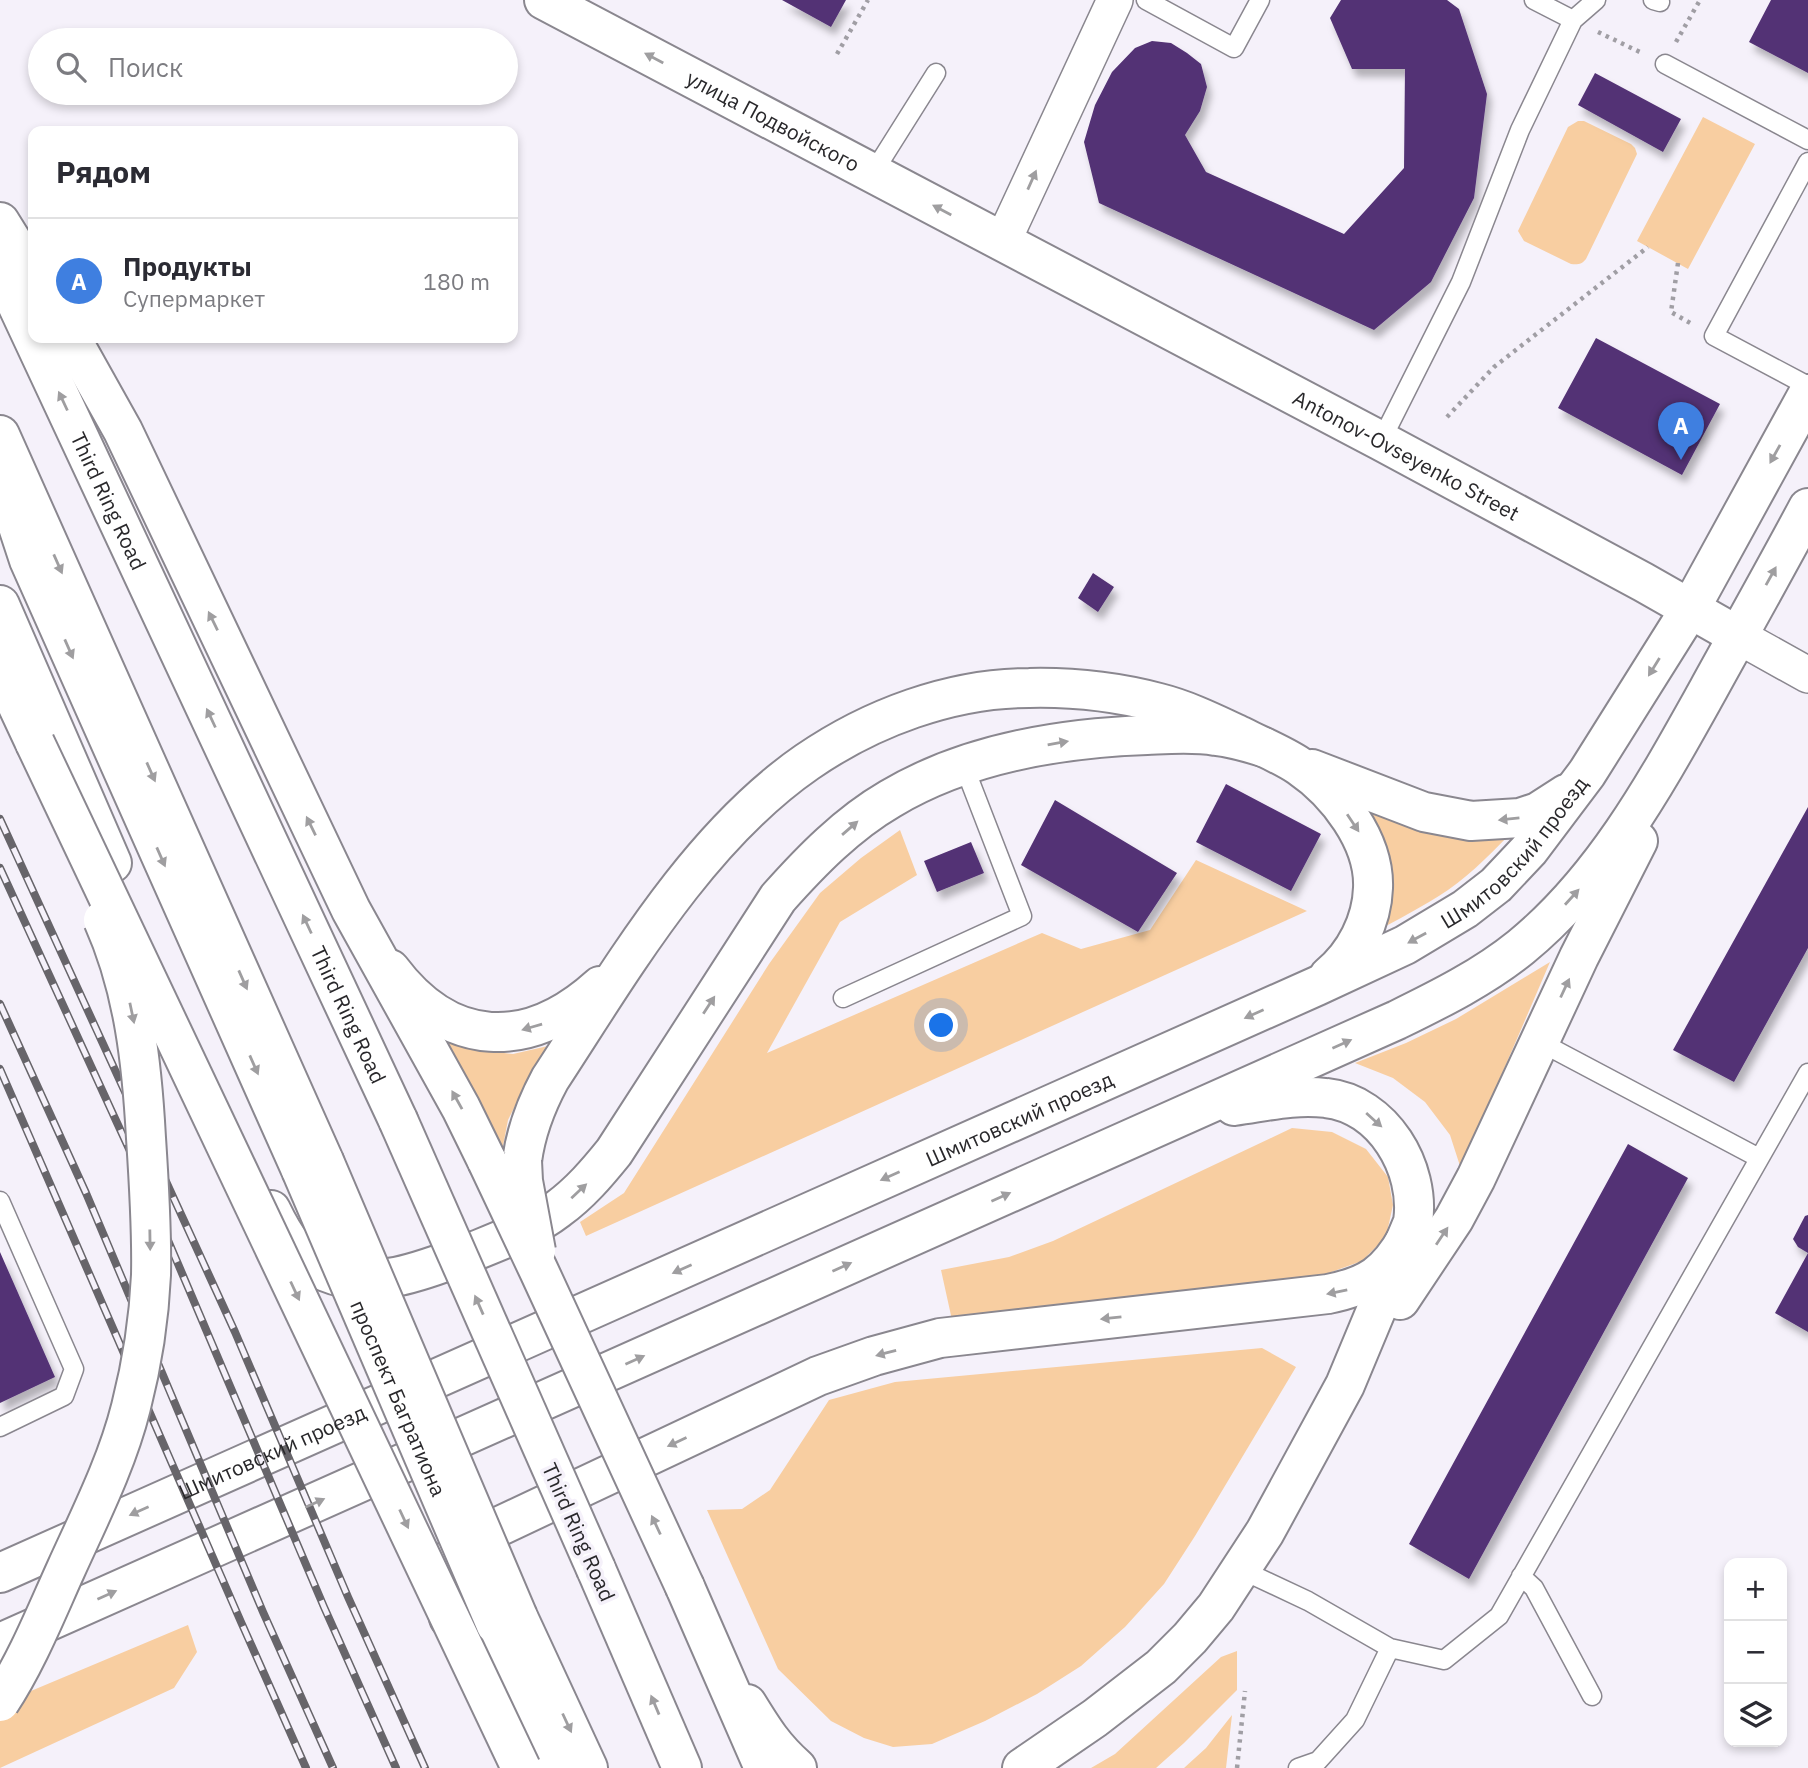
<!DOCTYPE html>
<html lang="ru">
<head>
<meta charset="utf-8">
<style>
	body { margin:0; font-family:"IBM Plex Sans",sans-serif; background:#f2f2f3; color:#2b2b33 }
	.controls { position:absolute; right:21px; bottom:21px; display:grid; overflow:hidden; border-radius:14px; box-shadow:0 4px 10px #0003 }
	.controls button { width:63px; height:63px; display:grid; place-items:center; padding:0; border:0; border-bottom:2px solid #e1e1e2; background:#fff; color:#2b2b33; font:35px sans-serif }
	.you { position:absolute; left:942px; top:1026px; width:24px; height:24px; margin:-18px; border:5px solid #fff; border-radius:50%; background:#1a73e8; box-shadow:0 0 0 10px #1a73e833 }
	.badge { display:grid; place-items:center; width:46px; height:46px; border-radius:50%; background:#a7712c; color:#fff; font-size:23px; font-weight:700 }
	.pin { position:absolute; translate:-50% -58px; filter:drop-shadow(0 2px 4px #0008) }
	.pin::after { content:''; position:absolute; top:37px; width:24px; height:21px; background:inherit; clip-path:polygon(0 0,100% 0,50% 100%) }
	.list { margin:0; padding:0; list-style:none }
	h2 { display:flex; justify-content:space-between; align-items:center; height:91px; margin:0; padding:0 28px; font-size:30px }
	h2 small { font-size:23px; font-weight:400; color:#7c7c81 }
	.list li { display:grid; grid-template-columns:46px 1fr auto; gap:21px; align-items:center; box-sizing:border-box; height:126px; padding:0 28px; border-top:2px solid #e1e1e2 }
	.list b { display:block; font-size:26px; white-space:nowrap }
	.list p { margin:0; font-size:23px; white-space:nowrap; color:#7c7c81 }
	.list em { font-size:23px; font-style:normal; color:#7c7c81 }
	.icon { flex:none; width:38px; height:38px; fill:none; stroke:currentColor; stroke-width:2; stroke-linecap:round; stroke-linejoin:round }
	.map { position:relative; flex:none; width:1808px; height:1768px; overflow:hidden }
	.search { position:absolute; background:#fff; box-shadow:0 4px 10px #0003; left:28px; top:28px; width:490px; height:77px; display:flex; align-items:center; gap:18px; box-sizing:border-box; padding:0 24px; border-radius:38px; color:#7c7c81; font-size:26px }
	.panel { position:absolute; background:#fff; box-shadow:0 4px 10px #0003; left:28px; top:126px; width:490px; height:217px; border-radius:14px }
	.map>svg:first-child { display:block }
	.green { fill:#f8cea1 }
	.building { fill:#533274; filter:url(#shadow) }
	.lines { fill:none; stroke-linecap:round; stroke-linejoin:round }
	.lane-casing { stroke:#8a878f; stroke-width:21 }
	.street-casing { stroke:#8a878f; stroke-width:38 }
	.secondary-casing { stroke:#8a878f; stroke-width:42 }
	.primary-casing { stroke:#8a878f; stroke-width:42 }
	.path { stroke:#a09ea4; stroke-width:4.5; stroke-dasharray:3.5 5; stroke-linecap:butt }
	.lane { stroke:#fff; stroke-width:18 }
	.street { stroke:#fff; stroke-width:35 }
	.secondary { stroke:#fff; stroke-width:38 }
	.primary { stroke:#fff; stroke-width:38 }
	.rail-casing { stroke:#67656a; stroke-width:8 }
	.rail { stroke:#f5f1fa; stroke-width:5; stroke-dasharray:16; stroke-linecap:butt }
	.secondary-bridge-casing { stroke:#8a878f; stroke-width:42; stroke-linecap:butt }
	.primary-bridge-casing { stroke:#8a878f; stroke-width:42; stroke-linecap:butt }
	.secondary-bridge { stroke:#fff; stroke-width:38 }
	.primary-bridge { stroke:#fff; stroke-width:38 }
	.oneway { fill:#9f9ea0 }
	.labels { text-anchor:middle; dominant-baseline:central; stroke-width:7; stroke-linejoin:round; paint-order:stroke }
	.street-label { font-size:21px; fill:#29282b; stroke:#f5f1fa }
</style>
</head>
<body>
<div class="map">
<svg width="1808" height="1768" viewBox="0 0 1808 1768">
	<defs>
		<filter id="shadow"><feDropShadow dx="4.5" dy="8" stdDeviation="3.5" flood-color="#0004"/></filter>
	</defs>
	<rect width="100%" height="100%" fill="#f5f1fa"/>
	<!-- green -->
	<path class="green" d="M1703 117 1755 144 1688 269 1637 241Z
		M1578 121H1584L1631 144 1635 148 1637 154 1586 259C1582 264 1578 265 1571 264L1524 241 1518 231 1568 127Z
		M1360 794 1518 826C1496 848 1474 872 1448 890 1424 906 1397 920 1371 934L1389 863 1379 828Z
		M900 830 917 875 840 922 767 1053 1042 933 1081 949 1150 930 1196 860 1307 911 586 1236 580 1222 624 1193 769 964 820 893 861 858Z
		M1550 962 1461 1169 1450 1135 1425 1102 1393 1078 1355 1063 1406 1043 1456 1019Z
		M433 1028 472 1049 513 1054 548 1046 530 1076 508 1120 502 1151Z
		M1292 1128 1332 1132 1366 1149 1388 1177 1393 1205 1386 1237 1362 1261 1323 1275 952 1320 941 1270 1009 1257 1053 1241Z
		M1262 1348 1296 1367 1195 1536 1164 1584 1125 1627 1081 1666 1037 1694 985 1721 932 1744 893 1747 864 1738 831 1721 778 1669 707 1510 742 1509 770 1490 829 1400 895 1382Z
		M188 1625 197 1652 174 1688 0 1768V1704Z
		M1237 1651V1690L1184 1743 1156 1768H1091L1115 1754 1221 1657Z
		M1232 1715 1226 1768H1184L1206 1748Z"/>
	<!-- building -->
	<path class="building" d="M782 0H846L831 27Z
		M1341 0H1447L1459 9 1487 94 1474 198 1431 282 1374 330 1099 203 1084 142 1095 105 1112 72 1135 48 1152 41 1171 43 1187 53 1201 64 1207 87 1200 111 1185 135 1206 172 1344 234 1404 168 1405 69H1352L1330 18Z
		M1771 0H1808V73L1749 42Z
		M1595 73 1681 119 1663 152 1578 105Z
		M1596 338 1720 404 1682 475 1558 408Z
		M1093 573 1114 587 1098 612 1078 598Z
		M1226 784 1321 834 1291 891 1196 842Z
		M1055 800 1177 873 1138 932 1021 865Z
		M1808 807V948L1734 1082 1673 1050Z
		M971 842 984 873 937 892 924 861Z
		M1628 1144 1688 1178 1469 1579 1409 1544Z
		M1808 1215V1332L1775 1313 1808 1253 1798 1247 1793 1239 1805 1216Z
		M0 1252 55 1377 0 1403Z"/>
	<g class="lines">
		<defs>
			<path id="lane" d="M1146 0 1234 48 1260 0
				M1534 0 1573 20
				M1653 0 1660 2
				M1665 64 1808 140
				M1808 162 1714 336 1808 386
				M873 173 936 73
				M1381 441 1461 282 1520 130 1573 20 1596 0
				M843 998 1022 916 964 766
				M1540 1042 1759 1158
				M0 1201 74 1369 64 1396 0 1427
				M1242 1570 1308 1601 1390 1648 1444 1660 1499 1616 1808 1073
				M1521 1576 1534 1588 1592 1696
				M1298 1768 1318 1761 1355 1720 1390 1648"/>
			<path id="street" d="M1003 241 1115 0
				M1738 636 1808 675"/>
			<g id="secondary">
				<path id="s1" d="M544 0 1381 441 1643 582 1738 636"/>
				<path d="M0 435 324 1161"/>
				<path d="M0 605 112 863"/>
				<path d="M1312 769 1424 812 1471 821 1520 818 1538 812 1566 794"/>
				<path d="M390 969C450 1049 528 1051 600 986"/>
				<path d="M522 1161C526 1130 536 1105 550 1079 622 969 697 838 807 762 871 718 951 688 1029 688 1072 687 1117 692 1159 703 1187 710 1215 724 1241 736 1260 746 1281 754 1299 766 1337 792 1375 841 1373 888 1372 921 1355 955 1329 976"/>
				<path d="M271 1210C284 1237 298 1260 326 1272 373 1292 428 1269 472 1252 502 1240 532 1229 558 1209 580 1193 597 1173 614 1152L778 898C811 861 847 824 890 799 965 754 1061 738 1147 735 1170 734 1194 732 1216 736 1232 738 1247 742 1263 747"/>
				<path d="M1400 1300 1454 1219 1476 1178 1579 957 1638 841"/>
				<path id="s2" d="M0 1573 1317 986 1405 945 1465 909 1496 885 1529 850 1587 773 1690 609 1808 394"/>
				<path d="M518 1617 588 1768"/>
				<path d="M449 1618C441 1586 440 1566 466 1542L818 1376 874 1356 940 1338 1328 1294C1368 1286 1387 1274 1407 1238"/>
				<path d="M0 1643 1397 1020C1440 999 1484 977 1521 947 1604 879 1656 783 1708 690 1741 630 1775 570 1808 508"/>
				<path d="M747 1704C763 1730 774 1748 797 1768"/>
				<path d="M1022 1768 1095 1718 1161 1667 1190 1638 1216 1607 1265 1532 1345 1385 1413 1222C1421 1168 1383 1104 1326 1098 1295 1094 1264 1102 1234 1106"/>
			</g>
			<g id="primary">
				<path d="M0 222 33 275"/>
				<path id="s3" d="M0 268 398 1120"/>
				<path d="M71 338 123 431 351 910 461 1108 487 1161"/>
				<path d="M0 472 29 560 301 1170"/>
				<path d="M0 668 35 743"/>
				<path d="M596 1569 682 1768"/>
				<path d="M685 1587 764 1768"/>
				<path d="M496 1625 560 1768"/>
			</g>
		</defs>
		<!-- lane casing -->
		<use href="#lane" class="lane-casing"/>
		<!-- street casing -->
		<use href="#street" class="street-casing"/>
		<!-- secondary casing -->
		<use href="#secondary" class="secondary-casing"/>
		<!-- primary casing -->
		<use href="#primary" class="primary-casing"/>
		<!-- path -->
		<path class="path" d="M1598 32 1644 54
			M1676 42 1700 0
			M837 54 868 0
			M1678 263 1671 312 1692 324
			M1447 417 1494 367 1648 247
			M1237 1768 1245 1691"/>
		<!-- lane -->
		<use href="#lane" class="lane"/>
		<!-- street -->
		<use href="#street" class="street"/>
		<!-- secondary -->
		<use href="#secondary" class="secondary"/>
		<!-- primary -->
		<use href="#primary" class="primary"/>
		<defs>
			<path id="rail" d="M0 819 235 1332 348 1597 425 1768
				M0 868 130 1151 324 1607 396 1768
				M0 1004 86 1193 263 1612 333 1768
				M0 1069 241 1622 306 1768"/>
		</defs>
		<!-- rail casing -->
		<use href="#rail" class="rail-casing"/>
		<!-- rail -->
		<use href="#rail" class="rail"/>
		<defs>
			<path id="secondary-bridge" d="M324 1161 518 1617
				M522 1161 523 1181 536 1251
				M0 1702C27 1661 46 1613 66 1569 90 1516 117 1463 131 1407 142 1364 149 1320 151 1275 152 1230 149 1183 146 1138 142 1064 134 989 103 920"/>
			<g id="primary-bridge">
				<path d="M35 743 521 1768"/>
				<path d="M398 1120 596 1569"/>
				<path d="M487 1161 539 1271 685 1587"/>
				<path id="s4" d="M301 1170 496 1625"/>
			</g>
		</defs>
		<!-- secondary-bridge casing -->
		<use href="#secondary-bridge" class="secondary-bridge-casing"/>
		<!-- primary-bridge casing -->
		<use href="#primary-bridge" class="primary-bridge-casing"/>
		<!-- secondary-bridge -->
		<use href="#secondary-bridge" class="secondary-bridge"/>
		<!-- primary-bridge -->
		<use href="#primary-bridge" class="primary-bridge"/>
	</g>
	<!-- one-way arrows -->
	<defs><path id="oneway-solid" d="M-6-.8H1V-3.2L6.5 0L1 3.2V.8H-6Z" transform="scale(1.75)"/></defs>
	<g class="oneway">
		<use href="#oneway-solid" transform="translate(654 58) rotate(-152)"/>
		<use href="#oneway-solid" transform="translate(1032 180) rotate(-66)"/>
		<use href="#oneway-solid" transform="translate(942 210) rotate(-152)"/>
		<use href="#oneway-solid" transform="translate(63 401) rotate(-115)"/>
		<use href="#oneway-solid" transform="translate(1775 454) rotate(119)"/>
		<use href="#oneway-solid" transform="translate(58 564) rotate(66)"/>
		<use href="#oneway-solid" transform="translate(1771 576) rotate(-61)"/>
		<use href="#oneway-solid" transform="translate(213 621) rotate(-116)"/>
		<use href="#oneway-solid" transform="translate(69 649) rotate(66)"/>
		<use href="#oneway-solid" transform="translate(1654 667) rotate(122)"/>
		<use href="#oneway-solid" transform="translate(211 718) rotate(-115)"/>
		<use href="#oneway-solid" transform="translate(1058 743) rotate(-10)"/>
		<use href="#oneway-solid" transform="translate(151 772) rotate(66)"/>
		<use href="#oneway-solid" transform="translate(1509 819) rotate(174)"/>
		<use href="#oneway-solid" transform="translate(1353 823) rotate(56)"/>
		<use href="#oneway-solid" transform="translate(311 826) rotate(-116)"/>
		<use href="#oneway-solid" transform="translate(850 828) rotate(-41)"/>
		<use href="#oneway-solid" transform="translate(161 857) rotate(66)"/>
		<use href="#oneway-solid" transform="translate(1572 897) rotate(-48)"/>
		<use href="#oneway-solid" transform="translate(307 924) rotate(-115)"/>
		<use href="#oneway-solid" transform="translate(1417 938) rotate(151)"/>
		<use href="#oneway-solid" transform="translate(243 980) rotate(66)"/>
		<use href="#oneway-solid" transform="translate(1565 988) rotate(-65)"/>
		<use href="#oneway-solid" transform="translate(709 1005) rotate(-57)"/>
		<use href="#oneway-solid" transform="translate(132 1013) rotate(78)"/>
		<use href="#oneway-solid" transform="translate(1254 1014) rotate(156)"/>
		<use href="#oneway-solid" transform="translate(532 1027) rotate(164)"/>
		<use href="#oneway-solid" transform="translate(1342 1044) rotate(-24)"/>
		<use href="#oneway-solid" transform="translate(254 1065) rotate(66)"/>
		<use href="#oneway-solid" transform="translate(457 1100) rotate(-119)"/>
		<use href="#oneway-solid" transform="translate(1374 1120) rotate(42)"/>
		<use href="#oneway-solid" transform="translate(890 1176) rotate(156)"/>
		<use href="#oneway-solid" transform="translate(579 1191) rotate(-43)"/>
		<use href="#oneway-solid" transform="translate(1001 1197) rotate(-24)"/>
		<use href="#oneway-solid" transform="translate(1442 1236) rotate(-56)"/>
		<use href="#oneway-solid" transform="translate(150 1240) rotate(89)"/>
		<use href="#oneway-solid" transform="translate(842 1267) rotate(-24)"/>
		<use href="#oneway-solid" transform="translate(682 1269) rotate(156)"/>
		<use href="#oneway-solid" transform="translate(295 1291) rotate(65)"/>
		<use href="#oneway-solid" transform="translate(1337 1292) rotate(168)"/>
		<use href="#oneway-solid" transform="translate(479 1305) rotate(-114)"/>
		<use href="#oneway-solid" transform="translate(1111 1318) rotate(174)"/>
		<use href="#oneway-solid" transform="translate(886 1353) rotate(165)"/>
		<use href="#oneway-solid" transform="translate(635 1360) rotate(-24)"/>
		<use href="#oneway-solid" transform="translate(677 1442) rotate(155)"/>
		<use href="#oneway-solid" transform="translate(315 1503) rotate(-24)"/>
		<use href="#oneway-solid" transform="translate(139 1511) rotate(156)"/>
		<use href="#oneway-solid" transform="translate(404 1519) rotate(65)"/>
		<use href="#oneway-solid" transform="translate(656 1525) rotate(-115)"/>
		<use href="#oneway-solid" transform="translate(107 1595) rotate(-24)"/>
		<use href="#oneway-solid" transform="translate(655 1705) rotate(-113)"/>
		<use href="#oneway-solid" transform="translate(567 1723) rotate(65)"/>
	</g>
	<g class="labels">
		<!-- street labels -->
		<g class="street-label">
			<text stroke="none"><textPath href="#s1" startOffset="259">улица Подвойского</textPath></text>
			<text stroke="none"><textPath href="#s1" startOffset="975">Antonov-Ovseyenko Street</textPath></text>
			<text stroke="none"><textPath href="#s3" startOffset="257">Third Ring Road</textPath></text>
			<text stroke="none"><textPath href="#s2" startOffset="1684">Шмитовский проезд</textPath></text>
			<text stroke="none"><textPath href="#s3" startOffset="824">Third Ring Road</textPath></text>
			<text stroke="none"><textPath href="#s2" startOffset="1116">Шмитовский проезд</textPath></text>
			<text stroke="none"><textPath href="#s4" startOffset="248">проспект Багратиона</textPath></text>
			<text stroke="none"><textPath href="#s2" startOffset="298">Шмитовский проезд</textPath></text>
			<text transform="translate(579 1532) rotate(66)">Third Ring Road</text>
		</g>
	</g>
</svg>
<div class="controls">
<button>+</button>
<button>−</button>
<button><svg class="icon" aria-label="layers" viewBox="0 0 24 24"><path d="M12 4l9 5-9 5-9-5zM3 14l9 5 9-5"/></svg></button>
</div>
<div class="you"></div>
<div class="pin badge" style="left:1681px;top:460px;background:#3f7fe0">A</div>
<div class="search"><svg class="icon" aria-label="search" viewBox="0 0 24 24"><circle cx="10" cy="10" r="6"/><path d="M15 15l6 6"/></svg>Поиск</div>
<section class="panel">
<h2>Рядом<small></small></h2>
<ul class="list">
<li><span class="badge" style="background:#3f7fe0">A</span><div><b>Продукты</b><p>Супермаркет</p></div><em>180 m</em></li>
</ul>
</section>
</div>
</body>
</html>
